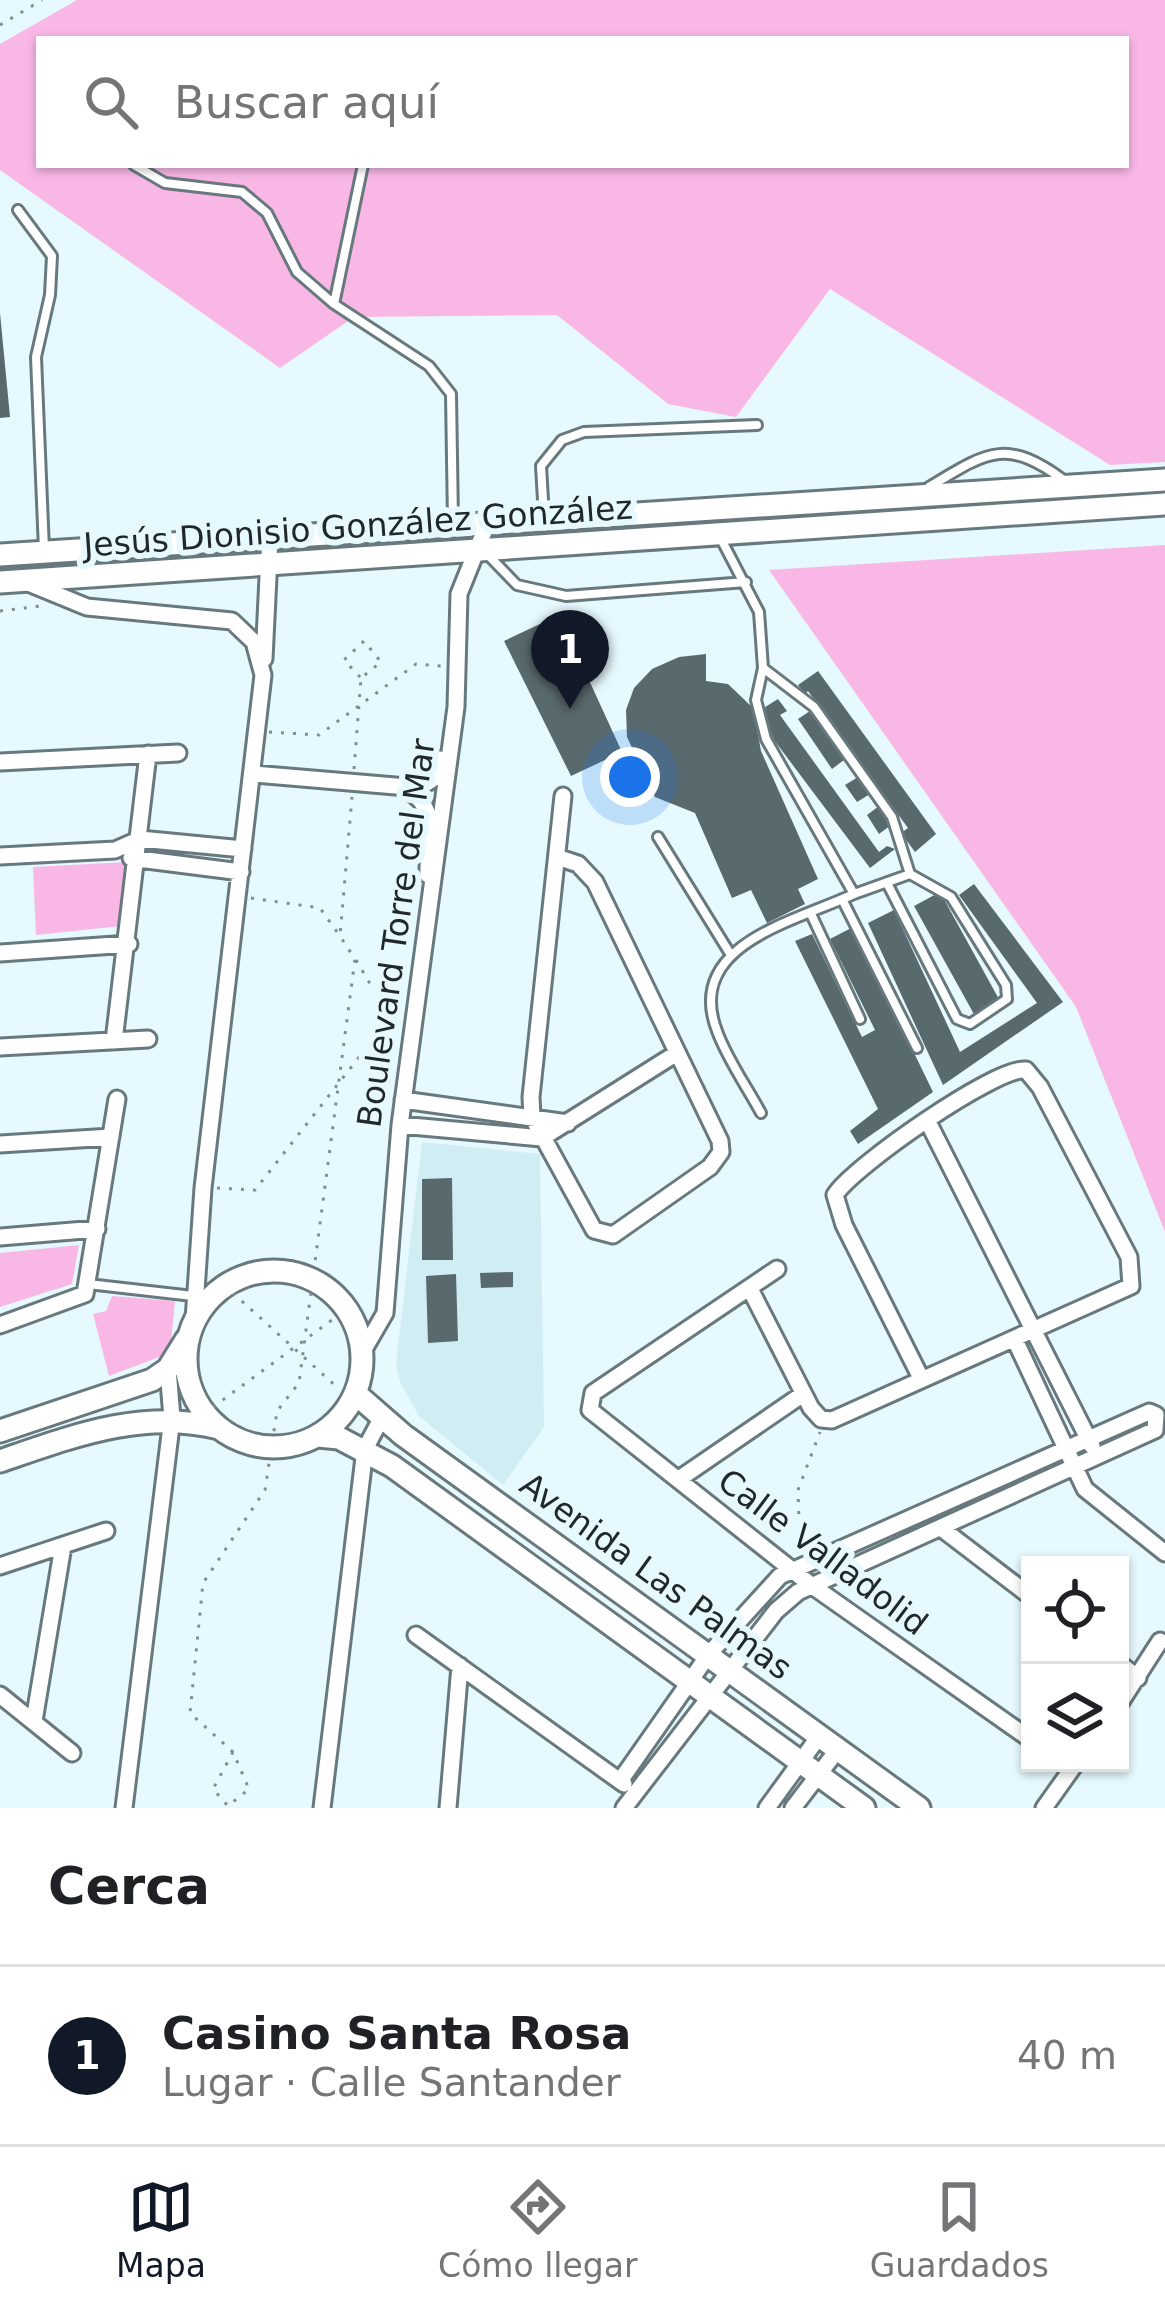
<!DOCTYPE html>
<html lang="es">
<head>
<meta charset="utf-8">
<style>
	body { margin:0; font-family:"DejaVu Sans",sans-serif; background:#f6f6f6; color:#202124 }
	.controls { position:absolute; right:36px; bottom:36px; display:grid; overflow:hidden; border-radius:0px; box-shadow:0 3px 9px #0004 }
	.controls button { width:108px; height:108px; display:grid; place-items:center; padding:0; border:0; border-bottom:3px solid #e0e0e0; background:#fff; color:#202124; font:60px sans-serif }
	.you { position:absolute; left:630px; top:777px; width:42px; height:42px; margin:-30px; border:9px solid #fff; border-radius:50%; background:#1a73e8; box-shadow:0 0 0 18px #1a73e833 }
	.badge { display:grid; place-items:center; width:78px; height:78px; border-radius:50%; background:#111827; color:#fff; font-size:39px; font-weight:700 }
	.pin { position:absolute; translate:-50% -99px; filter:drop-shadow(0 3px 6px #0008) }
	.pin::after { content:''; position:absolute; top:63px; width:42px; height:36px; background:inherit; clip-path:polygon(0 0,100% 0,50% 100%) }
	.list { margin:0; padding:0; list-style:none }
	h2 { display:flex; justify-content:space-between; align-items:center; height:156px; margin:0; padding:0 48px; font-size:51px }
	h2 small { font-size:39px; font-weight:400; color:#757577 }
	.list li { display:grid; grid-template-columns:78px 1fr auto; gap:36px; align-items:center; box-sizing:border-box; height:180px; padding:0 48px; border-top:3px solid #e0e0e0 }
	.list b { display:block; font-size:45px; white-space:nowrap }
	.list p { margin:0; font-size:39px; white-space:nowrap; color:#757577 }
	.list em { font-size:39px; font-style:normal; color:#757577 }
	.icon { flex:none; width:66px; height:66px; fill:none; stroke:currentColor; stroke-width:2; stroke-linecap:round; stroke-linejoin:round }
	.map { position:relative; flex:none; width:1165px; height:1808px; overflow:hidden }
	.search { position:absolute; background:#fff; box-shadow:0 3px 9px #0004; left:36px; right:36px; top:36px; height:132px; display:flex; align-items:center; gap:30px; box-sizing:border-box; padding:0 42px; border-radius:0px; color:#757577; font-size:45px }
	.sheet { height:336px; background:#fff }
	nav { display:flex; justify-content:space-around; align-items:center; box-sizing:border-box; height:168px; border-top:3px solid #e0e0e0; background:#fff; font-size:33px; color:#757577 }
	nav a { display:grid; justify-items:center; gap:6px }
	nav .on { color:#111827 }
	.map>svg:first-child { display:block }
	.built { fill:#d1edf4 }
	.green { fill:#f9b7e6; fill-rule:evenodd }
	.building { fill:#596a6e }
	.lines { fill:none; stroke-linecap:round; stroke-linejoin:round }
	.lane-casing { stroke:#68797e; stroke-width:14 }
	.street-casing { stroke:#68797e; stroke-width:21 }
	.secondary-casing { stroke:#68797e; stroke-width:27 }
	.path { stroke:#808d91; stroke-width:3; stroke-dasharray:3 9; stroke-linecap:butt }
	.lane { stroke:#fff; stroke-width:8 }
	.street { stroke:#fff; stroke-width:15 }
	.secondary { stroke:#fff; stroke-width:21 }
	.labels { text-anchor:middle; dominant-baseline:central; stroke-width:12; stroke-linejoin:round; paint-order:stroke }
	.street-label { font-size:33px; fill:#21282a; stroke:#e6f9fe }
</style>
</head>
<body>
<div class="map">
<svg width="1165" height="1808" viewBox="0 0 1165 1808">
	<rect width="100%" height="100%" fill="#e6f9fe"/>
	<!-- built -->
	<path class="built" d="M422 1142 540 1154 544 1427 503 1485 419 1416 400 1382 396 1363Z"/>
	<!-- green -->
	<path class="green" d="M77 0H1165V462L1110 465 830 289 736 417 668 404 557 315 354 317 280 368 0 170V44ZM39 39H1126V165H39Z
		M1165 545V1232L1076 1007 769 570Z
		M126 862 121 926 36 935 33 867Z
		M79 1245 72 1284 0 1307V1253Z
		M112 1296 175 1301 170 1353 109 1376 93 1314 106 1311Z"/>
	<!-- building -->
	<path class="building" d="M0 313 10 417 0 418Z
		M559 615 622 752 571 776 504 641Z
		M706 654V681L728 684 753 708 761 751 818 879 798 889 805 904 767 923 751 890 732 898 695 813 655 797 627 737 626 710 634 688 652 669 679 657Z
		M818 671 936 834 915 852 901 833 908 828 808 691 805 694 798 685Z
		M778 699 787 711 780 715 879 852 887 846 895 849 870 868 774 740 762 709Z
		M810 711 844 760 832 769 798 719Z
		M858 777 870 794 857 802 845 785Z
		M879 806 891 825 879 834 867 815Z
		M974 884 1063 1002 943 1085 868 923 894 910 960 1052 1037 1003 959 895Z
		M940 892 1000 1001 975 1016 914 906Z
		M853 927 933 1092 858 1144 850 1131 878 1109 795 941 812 934 862 1037 875 1030 830 939Z
		M452 1178 453 1260H422V1179Z
		M513 1272V1287L481 1288 480 1273Z
		M456 1274 458 1341 428 1343 426 1276Z"/>
	<g class="lines">
		<defs>
			<path id="lane" d="M134 165 165 183 242 192 267 213 297 272 334 304
				M363 165 334 304 429 366 451 394 453 521
				M18 210 52 256 50 295 36 357 44 550
				M929 487C987 452 1006 437 1065 481
				M544 517 541 466 562 440 584 432 757 425
				M720 537 759 612 763 668 756 700 766 739 854 894C793 922 684 945 717 1031 727 1059 747 1087 761 1113
				M486 553 517 585 566 596 746 582
				M763 668 814 707 892 817 910 874 854 894
				M658 837 729 952
				M887 883 957 1019 970 1024 1007 999 1006 985 951 897 910 874
				M842 899 917 1048
				M811 914 860 1019
				M88 1284 193 1296"/>
			<path id="street" d="M26 582 87 607 232 621 254 642 263 675 203 1188 194 1320
				M264 659 270 536
				M0 762 178 753
				M253 774 419 788 436 777 440 759
				M406 790C441 806 427 843 428 875
				M0 856 115 850 140 839 243 849
				M557 857 578 864 595 882 720 1141 721 1152 710 1167 613 1235 594 1230 532 1117 531 1097 563 796
				M131 858 241 872
				M0 953 129 944
				M114 1041 148 754
				M0 1047 148 1039
				M403 1100 568 1123
				M928 1122 1092 1446
				M400 1125 542 1138 677 1053
				M0 1144 111 1137
				M0 1237 97 1229
				M777 1269 593 1393 590 1410 811 1585 1030 1739
				M750 1289 811 1408 821 1419 832 1420 1131 1286 1129 1257 1040 1087 1026 1070C997 1066 852 1167 835 1195L844 1225 921 1378
				M0 1325 85 1294 117 1099
				M1015 1340 1085 1489 1165 1553
				M363 1351 385 1313 400 1125 456 707 459 594 488 522
				M679 1479 803 1394
				M941 1528 1030 1596
				M0 1566 106 1531
				M416 1635 624 1784
				M1120 1664 1138 1678
				M0 1695 72 1753
				M1120 1703 1160 1641
				M34 1721 63 1546
				M620 1781 709 1654 780 1576 1149 1412 1156 1415 1155 1430 798 1592 776 1611 624 1808
				M124 1808 172 1418 168 1369
				M322 1808 365 1449 382 1417
				M448 1808 460 1666
				M767 1808 820 1735
				M793 1808 839 1748
				M1044 1808 1076 1763"/>
			<path id="secondary" d="M0 555 1165 480
				M0 582 1165 504
				M186 1359a88 88 0 1 1 176 0a88 88 0 1 1-176 0Z
				M356 1394 403 1435 919 1808
				M0 1431 152 1380 168 1369 186 1340
				M318 1436 339 1438 392 1466 864 1808
				M0 1461C73 1436 142 1409 219 1428"/>
		</defs>
		<!-- lane casing -->
		<use href="#lane" class="lane-casing"/>
		<!-- street casing -->
		<use href="#street" class="street-casing"/>
		<!-- secondary casing -->
		<use href="#secondary" class="secondary-casing"/>
		<!-- path -->
		<path class="path" d="M0 25 42 0
			M0 611 40 606
			M269 732 319 735 416 664 441 666
			M354 769 361 678 381 662 364 641 344 660 361 678
			M251 898 320 908 337 932
			M356 960 372 987 403 991
			M217 1188 255 1190 360 1056 394 1062
			M224 1285 339 1389
			M213 1407 347 1309
			M800 1550 798 1490 820 1432
			M233 1752 213 1789 228 1806 249 1789 233 1752 190 1713 203 1583 265 1490 277 1411 299 1383 355 959 340 936 352 797"/>
		<!-- lane -->
		<use href="#lane" class="lane"/>
		<!-- street -->
		<use href="#street" class="street"/>
		<!-- secondary -->
		<use href="#secondary" class="secondary"/>
	</g>
	<g class="labels">
		<!-- street labels -->
		<g class="street-label">
			<text transform="translate(358 526) rotate(-4)">Jesús Dionisio González González</text>
			<text transform="translate(396 933) rotate(-82)">Boulevard Torre del Mar</text>
			<text transform="translate(823 1552) rotate(37)">Calle Valladolid</text>
			<text transform="translate(656 1576) rotate(36)">Avenida Las Palmas</text>
		</g>
	</g>
</svg>
<div class="controls">
<button><svg class="icon" aria-label="locate" viewBox="0 0 24 24"><circle cx="12" cy="12" r="6"/><path d="M12 2v4M12 18v4M2 12h4M18 12h4"/></svg></button>
<button><svg class="icon" aria-label="layers" viewBox="0 0 24 24"><path d="M12 4l9 5-9 5-9-5zM3 14l9 5 9-5"/></svg></button>
</div>
<div class="you"></div>
<div class="pin badge" style="left:570px;top:709px">1</div>
<div class="search"><svg class="icon" aria-label="search" viewBox="0 0 24 24"><circle cx="10" cy="10" r="6"/><path d="M15 15l6 6"/></svg>Buscar aquí</div>
</div>
<section class="sheet">
<h2>Cerca<small></small></h2>
<ul class="list">
<li><span class="badge">1</span><div><b>Casino Santa Rosa</b><p>Lugar · Calle Santander</p></div><em>40 m</em></li>
</ul>
</section>
<nav>
<a class="on"><svg class="icon" aria-label="map" viewBox="0 0 24 24"><path d="M3 6l6-2 6 2 6-2v14l-6 2-6-2-6 2zM9 4v14M15 6v14"/></svg>Mapa</a>
<a><svg class="icon" aria-label="directions" viewBox="0 0 24 24"><path d="M12 3l9 9-9 9-9-9zM9 14v-3h6M13 9l2 2-2 2"/></svg>Cómo llegar</a>
<a><svg class="icon" aria-label="saved" viewBox="0 0 24 24"><path d="M7 4h10v16l-5-4-5 4z"/></svg>Guardados</a>
</nav>
</body>
</html>
